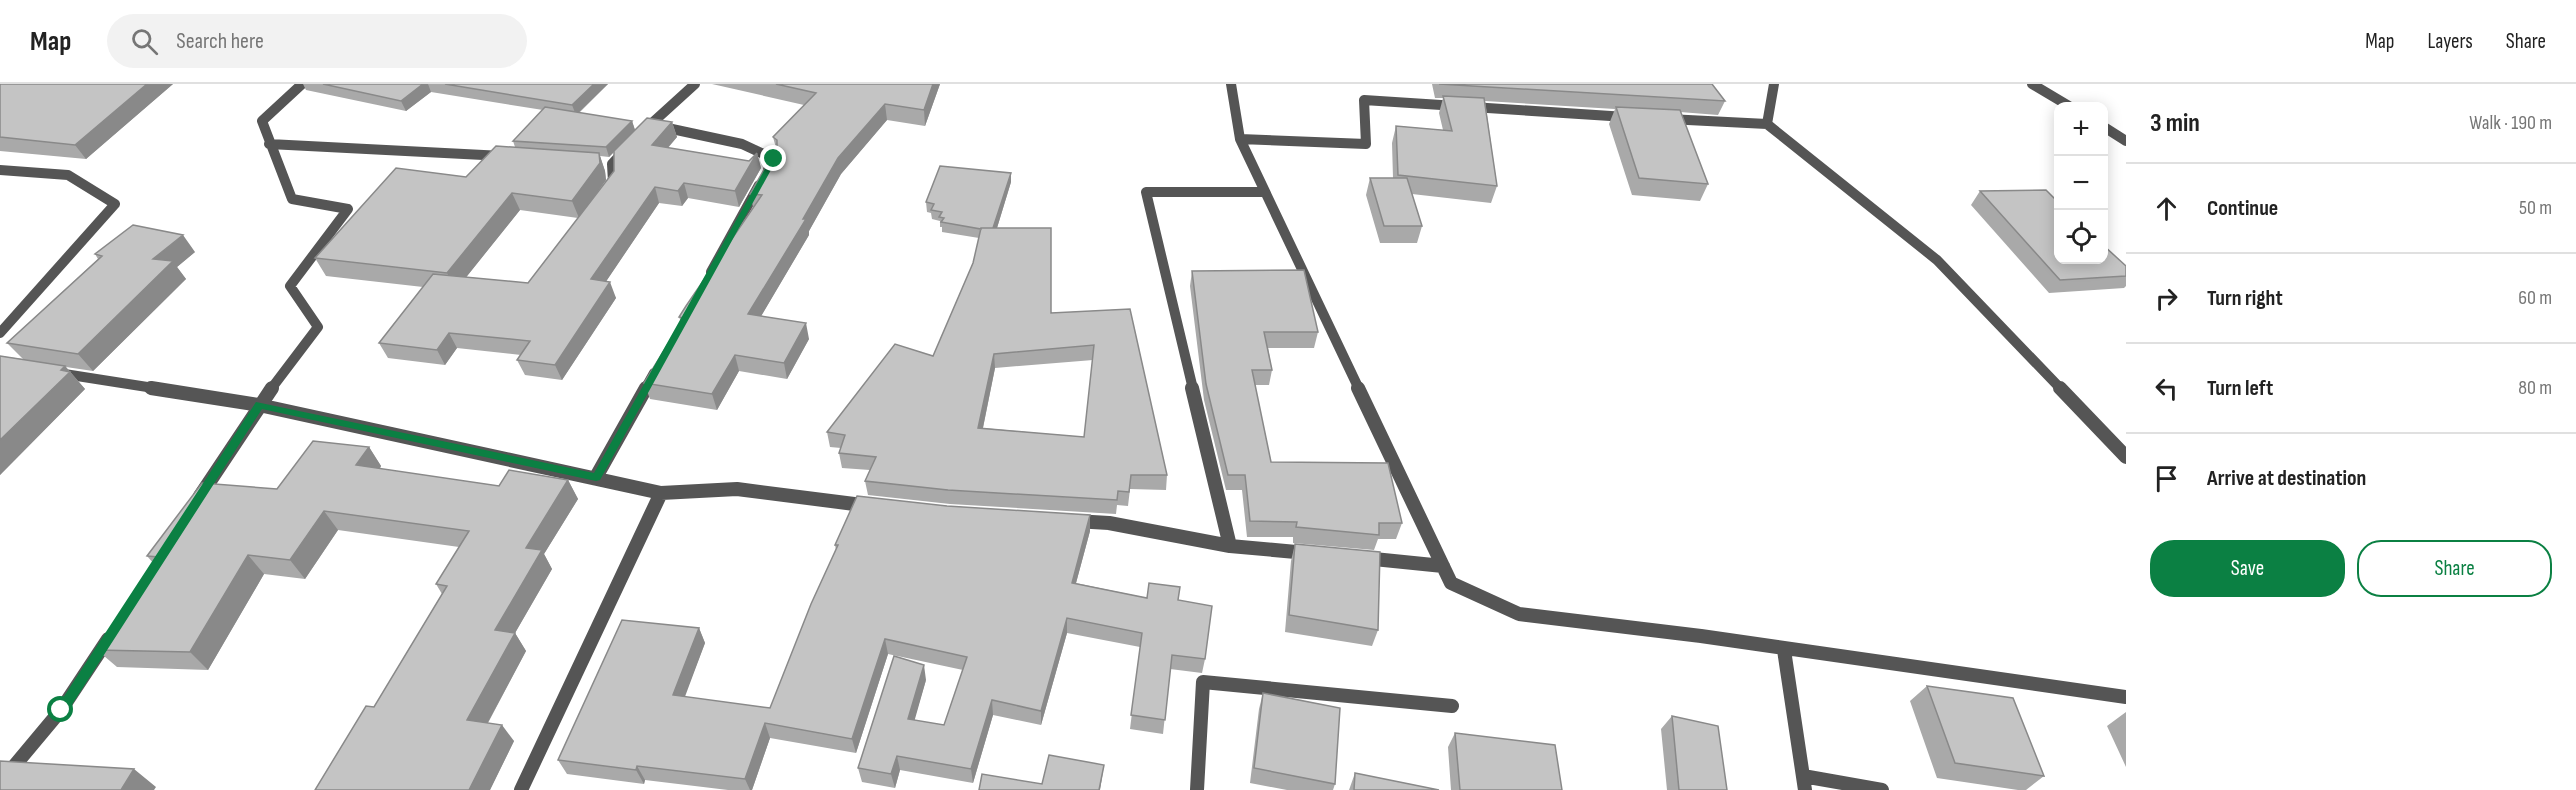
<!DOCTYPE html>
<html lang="en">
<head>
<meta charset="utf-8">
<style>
	body { margin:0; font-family:"Sofia Sans Condensed",sans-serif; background:#f2f2f2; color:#222 }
	.controls { position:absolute; right:18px; top:18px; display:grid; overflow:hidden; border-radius:12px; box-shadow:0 3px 15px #0003 }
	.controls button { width:54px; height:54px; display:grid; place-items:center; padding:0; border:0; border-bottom:2px solid #e0e0e0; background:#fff; color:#222; font:30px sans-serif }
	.stop { position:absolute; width:18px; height:18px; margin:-14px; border:4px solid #0b8043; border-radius:50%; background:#fff }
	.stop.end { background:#0b8043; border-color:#fff; box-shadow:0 2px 6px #0008 }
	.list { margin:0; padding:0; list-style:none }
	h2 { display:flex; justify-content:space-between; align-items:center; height:78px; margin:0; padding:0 24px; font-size:26px }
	h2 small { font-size:20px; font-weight:400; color:#767676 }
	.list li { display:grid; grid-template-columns:39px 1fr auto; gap:18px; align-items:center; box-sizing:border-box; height:90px; padding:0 24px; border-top:2px solid #e0e0e0 }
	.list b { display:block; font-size:22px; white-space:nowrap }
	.list em { font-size:20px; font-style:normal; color:#767676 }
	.actions { display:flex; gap:12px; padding:18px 24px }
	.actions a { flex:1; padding:14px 0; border:2px solid #0b8043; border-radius:24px; text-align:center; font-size:21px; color:#0b8043 }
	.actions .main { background:#0b8043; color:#fff }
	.icon { flex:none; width:33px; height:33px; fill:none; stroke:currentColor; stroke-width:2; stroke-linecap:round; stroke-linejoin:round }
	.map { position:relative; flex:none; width:2126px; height:706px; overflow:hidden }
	header { display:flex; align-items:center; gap:36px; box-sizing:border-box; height:84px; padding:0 30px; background:#fff; border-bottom:2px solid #e0e0e0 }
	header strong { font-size:28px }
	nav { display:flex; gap:33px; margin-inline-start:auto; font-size:21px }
	.search { width:420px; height:54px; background:#f2f2f2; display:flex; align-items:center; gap:15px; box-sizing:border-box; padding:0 21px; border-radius:33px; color:#767676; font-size:22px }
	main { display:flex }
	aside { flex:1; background:#fff }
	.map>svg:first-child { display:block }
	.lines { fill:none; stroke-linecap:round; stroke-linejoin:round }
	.minor-far1 { stroke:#555; stroke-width:10 }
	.minor { stroke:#555; stroke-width:14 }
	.wall { fill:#a9a9a9; fill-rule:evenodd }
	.shaded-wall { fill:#898989 }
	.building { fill:#c4c4c4; stroke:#898989; stroke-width:1.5; fill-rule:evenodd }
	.route { fill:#0b8043 }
</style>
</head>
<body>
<header>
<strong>Map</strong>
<div class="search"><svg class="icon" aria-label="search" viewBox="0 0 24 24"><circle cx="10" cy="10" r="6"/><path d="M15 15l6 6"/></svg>Search here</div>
<nav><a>Map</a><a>Layers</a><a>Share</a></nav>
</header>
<main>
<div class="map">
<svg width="2126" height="706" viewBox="0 0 2126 706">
	<rect width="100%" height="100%" fill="#fff"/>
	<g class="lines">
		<!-- minor-far1 -->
		<path class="minor-far1" d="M1231 0 1240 55 1359 305
			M2032 0 2069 22
			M1668 35 1767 40 1937 176 2061 305
			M651 40 695 0
			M1767 40 1774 0
			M658 42 742 60 774 75 768 86
			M2104 43 2126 57
			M1240 55 1366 60 1364 16 1626 33
			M269 60 503 72
			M0 86 68 91 115 120 0 249
			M610 102 613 98 612 80 625 66
			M711 188 759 101
			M58 289 160 305
			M271 305 318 243 290 202 348 125 292 115 262 37 302 0
			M645 305 654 289
			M1193 305 1146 108H1265"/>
		<!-- minor -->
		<path class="minor" d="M151 304 259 321 661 409 521 706
			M1192 304 1230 462
			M1358 304 1451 499 1519 530 1701 552 2126 613
			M2060 304 2126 373
			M596 393 646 304
			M661 409 737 405 870 422
			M200 412 272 304
			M1075 437 1109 439 1230 462 1307 469
			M1364 474 1443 482
			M1784 566 1805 706
			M1803 692 1882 706
			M0 699 61 626 108 555
			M1197 706 1203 598 1452 622"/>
	</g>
	<!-- wall -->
	<path class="wall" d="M0 0H173L86 75 0 67Z
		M303 0H608L579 29 632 37 635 46 672 38 677 53 668 64 749 77 757 69 761 84 739 123 688 114 682 122 659 119 606 197 616 214 562 296 525 291 517 276 521 271 457 264 445 281 388 274 379 259 423 203 326 192 315 174 466 93 515 63 513 57 543 26 431 8 406 27 306 6ZM614 68V87L595 111 606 96 605 87 600 72 609 73ZM520 126 578 134 528 199 466 193Z
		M712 0H940L925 42 887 36 841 90 809 147V151L761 232 809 255 787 295 739 287 717 326 650 315 644 299 681 238 679 233 753 123 750 110 776 64 773 53 804 21Z
		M1432 0H1712L1725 17 1718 31 1680 28 1708 100 1700 117 1632 111 1609 40 1615 25 1485 17 1497 102 1491 119 1412 110 1422 142 1417 159H1380L1366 111 1370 94H1393L1392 59 1396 42 1443 46 1439 29 1443 14H1435Z
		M1011 98 997 144 1051 229 1130 225 1167 391 1166 406 1130 405 1128 422 1117 421 1116 430 950 420 868 411 865 397 870 386 842 384 839 369 841 364 830 363 827 348 933 272 973 179 979 154 942 148V143H940V137L932 135 931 129 927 128 926 118ZM1093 276 1084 353 983 344 995 284Z
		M1980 107 2126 182V202L2124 204 2049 209 1971 121Z
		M195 168 177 183 186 195 93 287 66 283 85 305 0 391V272L23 275 7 259 98 175 95 170Z
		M1192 187 1318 248 1314 264H1268L1272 286 1269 301H1255L1271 378 1402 439 1396 455H1378L1374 466 1293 459V453H1247L1242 406H1226L1204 316 1190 202Z
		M369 363 381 382 380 385 499 402 568 396 578 415 544 470 552 485 515 549 526 567 488 639 514 657 490 706H315L374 623 442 510 436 500 459 463 338 446 305 495 264 490 208 586 117 583 97 566 154 480 147 472 277 405Z
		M947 422 1090 431V447L1076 499 1147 514 1178 516 1205 575 1202 589 1170 585 1163 650 1130 645 1140 563 1067 549 1041 641 993 631 973 699 900 686 895 704 862 698 858 684 926 596 914 636 944 641 963 586 888 570 856 669 770 654 752 706H728L645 696 644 700 567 690 558 676 699 544 705 559 684 613 770 624 836 466 835 461Z
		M1295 460 1378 546 1372 562 1285 548 1291 477Z
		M1927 602 2044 692 2026 706H2018L1937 694 1910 617Z
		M1263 609 1335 700 1333 706H1287L1250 699 1259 625Z
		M2126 628V683L2107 642Z
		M1672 632 1726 704 1727 706H1667L1661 645Z
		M1455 649 1562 706H1451L1448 663Z
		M1355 689 1439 706H1349Z"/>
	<!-- shaded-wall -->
	<path class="shaded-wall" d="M147 0H173L86 75 75 61Z
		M423 0H428L431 8 406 27 401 17Z
		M594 0H608L576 31 572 21Z
		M933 0H940L925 42 924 26Z
		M885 20 887 36 841 90 809 147V151L753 246 748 230 838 74Z
		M632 37 635 46 609 73 606 63Z
		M672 38 677 53 657 76 652 61Z
		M599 69 605 87 606 96 579 134 572 117Z
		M757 69 761 84 739 123 735 107Z
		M1011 89V98L993 157 992 147Z
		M684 99 688 114 682 122 678 107Z
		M655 103 659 119 597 211 591 195Z
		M512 109 520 126 456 206 447 189Z
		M183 151 195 168 177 183 186 195 93 287 78 270 153 175Z
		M610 198 616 214 562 296 555 281Z
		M806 239 809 255 787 295 784 279Z
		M449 249 457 264 445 281 437 266Z
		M994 270 995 284 980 358 978 344Z
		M735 271 739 287 717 326 712 310Z
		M65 282 85 305 0 391V356Z
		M369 363 381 382 369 400 356 381Z
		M568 396 578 415 544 470 552 485 515 549 526 567 480 653 467 636 495 546 526 464Z
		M324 427 338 446 305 495 290 476Z
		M1090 431V447L1072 514V499Z
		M248 471 264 490 208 586 190 568Z
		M1067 534V549L1041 641V627Z
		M699 544 705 559 680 626 673 611Z
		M885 555 888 570 856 669 852 655Z
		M924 581 926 596 911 649 908 635Z
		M992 616 993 631 973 699 971 685Z
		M765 639 770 654 752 706H750L745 695Z
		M502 641 514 657 490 706H469Z
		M897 672 900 686 895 704 891 690Z
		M1104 681 1100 706H1099Z
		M637 682 645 696 644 700 636 686Z
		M134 685 156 703 154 706H121Z"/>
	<!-- building -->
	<path class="building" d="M0 0H147L75 61 0 53Z
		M323 0H423L401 17Z
		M445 0H594L572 21Z
		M776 0H933L924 26 885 20 838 74 803 135H806L748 230 806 239 784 279 735 271 712 310 644 299 684 234 679 233 686 222 762 111 750 110 777 63V56L773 53 816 9Z
		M1439 0H1712L1725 17Z
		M1443 12 1484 14 1497 102 1398 91 1396 42 1452 47Z
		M545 23 632 37 606 63 513 57Z
		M1616 23 1680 26 1708 100 1639 94Z
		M647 34 672 38 652 61 749 77 757 69 735 107 684 99 678 107 655 103 591 195 610 198 555 281 517 276 530 257 449 249 437 266 379 259 433 190 528 199 614 87V67Z
		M496 62 599 69 600 79 572 117 512 109 447 189 315 174 396 84 466 93Z
		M940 82 1011 89 993 144H981V145L941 138 944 134 939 133 942 128 931 126 934 120 926 118Z
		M1370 94H1407L1422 142H1384Z
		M2046 106 2058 118V176H2103V161L2126 182V192L2060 196 1980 107Z
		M133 141 183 151 153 175 173 177 78 270 7 259 102 172 95 170Z
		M981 144H1051V229L1130 225 1167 391H1131L1129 408 1118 407 1117 416 948 406 865 397 876 373 839 369 845 351 827 348 895 260 933 272 973 179ZM1094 261 1084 353 978 344 994 270Z
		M1304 186 1318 248H1264L1272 286H1252L1271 378 1388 379 1402 439H1379V451L1296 443 1297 438 1250 437 1245 391H1228L1206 300 1192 187Z
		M0 272 65 282 61 286 70 288 0 356Z
		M313 357 369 363 356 381 499 402 509 386 568 396 526 464 542 466 495 546 515 549 467 636 502 641 469 706H315L366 622 374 623 447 502 436 500 469 447 324 427 290 476 248 471 190 568 97 566 158 473 147 472 202 399 277 405Z
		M857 412 947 422 1090 431 1072 499 1147 514 1149 499 1180 503 1178 516 1212 522 1205 575 1172 571 1165 636 1131 631 1142 549 1067 534 1041 627 992 616 971 685 897 672 891 690 858 684 894 572 924 581 908 635 944 641 967 573 885 555 852 655 765 639 745 695 637 682 636 686 558 676 622 536 699 544 673 611 770 624 811 520 838 461H835Z
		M1295 460 1380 468 1378 546 1289 531Z
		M1927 602 2013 614 2044 692 1955 679Z
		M1263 609 1340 624 1335 700 1254 684Z
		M1672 632 1718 642 1727 706H1679Z
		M1455 649 1555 661 1562 706H1460Z
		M1049 671 1104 681 1099 706H979L982 690 1042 700Z
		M0 677 134 685 121 706H0Z
		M1355 689 1439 706H1354Z"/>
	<!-- route -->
	<path class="route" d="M771 74 777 75 600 396 596 397 262 325 66 630H57V623L256 318 594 389Z"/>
</svg>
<div class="controls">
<button>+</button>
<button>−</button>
<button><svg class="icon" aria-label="locate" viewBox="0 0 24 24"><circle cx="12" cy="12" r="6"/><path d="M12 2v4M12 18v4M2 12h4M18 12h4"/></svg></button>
</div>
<div class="stop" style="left:61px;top:626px"></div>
<div class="stop end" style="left:774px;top:75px"></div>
</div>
<aside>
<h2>3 min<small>Walk · 190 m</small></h2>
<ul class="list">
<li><svg class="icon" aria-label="ahead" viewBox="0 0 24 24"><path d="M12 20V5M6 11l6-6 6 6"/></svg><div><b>Continue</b></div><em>50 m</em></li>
<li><svg class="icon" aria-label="right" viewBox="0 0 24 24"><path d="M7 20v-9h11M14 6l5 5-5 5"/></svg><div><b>Turn right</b></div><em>60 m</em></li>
<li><svg class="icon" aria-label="left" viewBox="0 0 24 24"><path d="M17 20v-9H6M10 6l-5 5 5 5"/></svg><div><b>Turn left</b></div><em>80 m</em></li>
<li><svg class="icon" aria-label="arrive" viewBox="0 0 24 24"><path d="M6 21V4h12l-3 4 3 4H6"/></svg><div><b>Arrive at destination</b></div></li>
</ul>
<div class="actions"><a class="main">Save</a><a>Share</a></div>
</aside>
</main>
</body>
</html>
